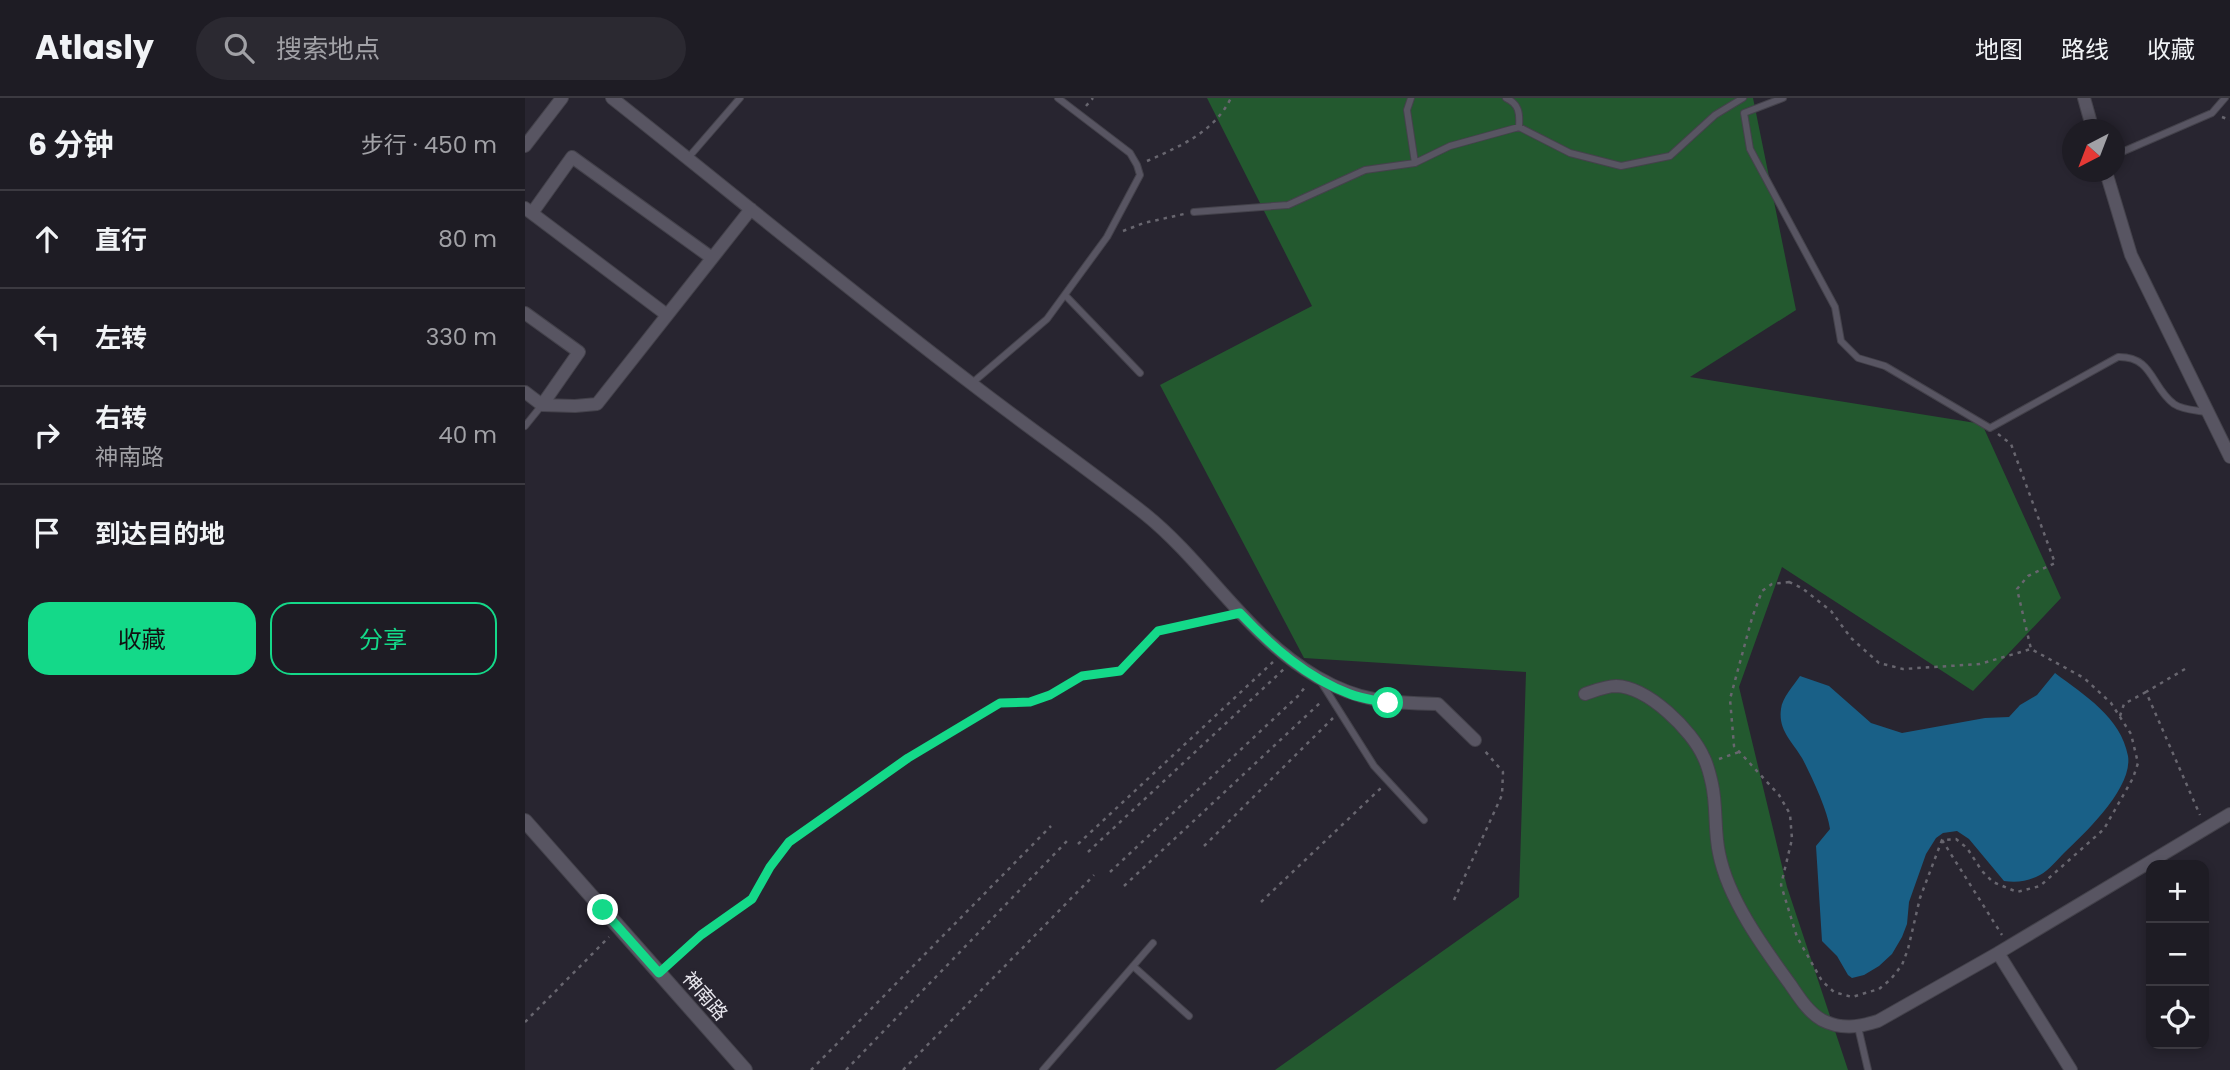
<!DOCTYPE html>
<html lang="zh">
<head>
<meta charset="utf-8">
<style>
	body { margin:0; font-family:Poppins,"Noto Sans SC",sans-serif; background:#2b2931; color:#f1f3f6 }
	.controls { position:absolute; right:21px; bottom:21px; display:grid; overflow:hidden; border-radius:14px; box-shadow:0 4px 10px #0003 }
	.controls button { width:63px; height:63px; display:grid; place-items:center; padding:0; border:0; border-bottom:2px solid #3c3a41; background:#1e1c24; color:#f1f3f6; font:35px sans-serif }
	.compass { position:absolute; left:1537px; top:21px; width:63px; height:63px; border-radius:50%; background:#1e1c24; box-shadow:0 4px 10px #0003; rotate:222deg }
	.stop { position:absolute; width:21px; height:21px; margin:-16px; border:5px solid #14d989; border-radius:50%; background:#fff }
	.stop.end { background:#14d989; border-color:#fff; box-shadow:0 2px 7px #0008 }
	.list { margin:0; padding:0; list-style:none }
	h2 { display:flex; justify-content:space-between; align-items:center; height:91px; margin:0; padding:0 28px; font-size:30px }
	h2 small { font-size:23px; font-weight:400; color:#a1a1a6 }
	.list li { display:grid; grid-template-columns:46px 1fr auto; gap:21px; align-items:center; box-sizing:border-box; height:98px; padding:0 28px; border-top:2px solid #3c3a41 }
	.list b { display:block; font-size:26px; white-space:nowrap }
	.list p { margin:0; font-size:23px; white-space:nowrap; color:#a1a1a6 }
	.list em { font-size:23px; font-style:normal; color:#a1a1a6 }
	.actions { display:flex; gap:14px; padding:21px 28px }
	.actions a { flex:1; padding:16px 0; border:2px solid #14d989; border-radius:21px; text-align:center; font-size:24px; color:#14d989 }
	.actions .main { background:#14d989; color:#111 }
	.icon { flex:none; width:38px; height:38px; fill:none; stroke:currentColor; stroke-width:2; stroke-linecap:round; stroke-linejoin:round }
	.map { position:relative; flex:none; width:1705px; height:972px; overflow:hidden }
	header { display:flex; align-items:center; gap:42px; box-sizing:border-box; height:98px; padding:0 35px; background:#1e1c24; border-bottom:2px solid #3c3a41 }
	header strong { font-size:33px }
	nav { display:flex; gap:38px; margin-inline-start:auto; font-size:24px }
	.search { width:490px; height:63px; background:#2b2931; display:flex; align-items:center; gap:18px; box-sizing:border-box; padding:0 24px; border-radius:38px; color:#a1a1a6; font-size:26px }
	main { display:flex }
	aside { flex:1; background:#1e1c24 }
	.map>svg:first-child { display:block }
	.green { fill:#23592f }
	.water { fill:#196087 }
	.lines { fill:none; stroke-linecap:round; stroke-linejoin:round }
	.service-casing { stroke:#44424b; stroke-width:8 }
	.minor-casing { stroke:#44424b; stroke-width:14 }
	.tertiary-casing { stroke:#44424b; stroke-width:16 }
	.path { stroke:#68666f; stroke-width:2.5; stroke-dasharray:3.5 5; stroke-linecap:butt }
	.service { stroke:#585562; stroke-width:6 }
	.minor { stroke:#585562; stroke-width:12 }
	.tertiary { stroke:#585562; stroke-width:14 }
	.route { stroke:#14d989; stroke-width:9 }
	.labels { text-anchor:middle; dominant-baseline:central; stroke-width:5; stroke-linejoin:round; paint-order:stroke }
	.street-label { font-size:19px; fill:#e7e6ed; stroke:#282530 }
</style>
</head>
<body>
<header>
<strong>Atlasly</strong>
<div class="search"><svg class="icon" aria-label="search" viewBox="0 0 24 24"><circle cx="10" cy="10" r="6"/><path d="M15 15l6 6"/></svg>搜索地点</div>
<nav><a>地图</a><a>路线</a><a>收藏</a></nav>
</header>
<main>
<aside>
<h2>6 分钟<small>步行 · 450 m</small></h2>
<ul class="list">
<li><svg class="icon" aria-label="ahead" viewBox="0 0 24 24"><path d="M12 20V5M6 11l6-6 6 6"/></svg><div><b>直行</b></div><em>80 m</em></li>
<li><svg class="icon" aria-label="left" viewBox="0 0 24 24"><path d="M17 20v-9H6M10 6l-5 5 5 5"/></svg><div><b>左转</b></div><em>330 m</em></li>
<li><svg class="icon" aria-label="right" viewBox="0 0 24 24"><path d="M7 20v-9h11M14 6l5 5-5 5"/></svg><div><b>右转</b><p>神南路</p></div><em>40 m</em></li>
<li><svg class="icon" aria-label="arrive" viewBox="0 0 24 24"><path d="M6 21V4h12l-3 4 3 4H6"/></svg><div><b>到达目的地</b></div></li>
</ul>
<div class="actions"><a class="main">收藏</a><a>分享</a></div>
</aside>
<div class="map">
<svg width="1705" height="972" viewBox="0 0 1705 972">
	<rect width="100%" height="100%" fill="#282530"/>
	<!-- green -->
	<path class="green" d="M682 0H1228L1271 212 1165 279 1457 326 1536 500 1448 593 1257 469 1214 589 1262 789 1323 972H750L994 799 1001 574 779 560 635 287 787 208Z"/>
	<!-- water -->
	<path class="water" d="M1530 575C1559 597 1596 619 1603 658 1608 690 1560 735 1539 755 1532 762 1524 772 1515 777 1503 783 1493 785 1479 783L1444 741 1432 733 1418 735 1411 740 1401 756 1384 804 1382 826 1377 839 1367 856 1354 868 1339 877 1327 880 1323 877 1312 858 1297 843 1291 748 1305 731C1303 713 1286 677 1277 660 1267 643 1253 632 1256 611 1257 600 1269 587 1275 578L1304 588 1346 625 1377 635 1460 620 1484 619 1495 607 1512 597Z"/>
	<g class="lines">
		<defs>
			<path id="service" d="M886 0 882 12 890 65
				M981 0C994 6 995 15 994 29
				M1258 0 1219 15 1225 51 1310 209 1316 243 1333 260 1360 268 1465 330 1593 259C1628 258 1626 289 1649 306 1658 312 1670 312 1681 314
				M1590 57 1687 15 1700 0
				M163 60 215 0
				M669 114 763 107 840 72 890 65 925 48 994 29 1045 55 1096 68 1145 58 1190 17 1218 0
				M540 197 615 275
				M446 286 522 221 582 139 615 77 612 67 605 55 533 0
				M0 328 17 307
				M796 584 849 668 899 722
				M608 868 664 918
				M1333 929 1343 972
				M518 972 628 845"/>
			<path id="minor" d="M87 0C207 95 325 193 447 286 504 330 563 371 620 416 682 466 721 538 792 579 835 604 865 605 913 606L950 642
				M1559 0 1568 32
				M0 48 37 0
				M1581 74 1606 157 1705 359
				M0 110 142 217
				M7 115 47 59 187 160
				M0 215 54 254 17 307
				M0 294 17 307 50 308 72 306 226 111
				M1060 596C1069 593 1081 588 1091 588 1123 589 1167 632 1179 660 1183 668 1185 677 1187 686 1192 708 1189 732 1194 755 1203 801 1238 849 1265 886 1274 899 1283 914 1297 922 1316 932 1334 929 1353 923L1473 855 1705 716
				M1473 855 1546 972"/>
			<path id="tertiary" d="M0 723 220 972"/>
		</defs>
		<!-- service casing -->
		<use href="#service" class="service-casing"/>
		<!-- minor casing -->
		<use href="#minor" class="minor-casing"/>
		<!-- tertiary casing -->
		<use href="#tertiary" class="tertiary-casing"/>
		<!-- path -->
		<path class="path" d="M561 8 568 0
			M1697 19 1705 22
			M622 63C656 48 689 34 706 0
			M598 133 619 125 659 116
			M1473 336 1486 346 1530 465 1503 478 1492 491 1506 551
			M1264 484 1277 490 1306 513 1326 540 1354 565 1378 571 1455 566 1506 551 1559 580 1586 605 1606 636 1613 665 1608 680 1579 731 1515 788 1492 794 1468 784 1457 773 1442 750 1431 741 1417 742 1395 800 1383 851 1377 867 1366 881 1354 891 1327 899 1309 894 1297 883 1272 839 1256 787 1267 741 1265 716 1254 697 1209 648 1205 601 1227 520 1237 493 1247 486Z
			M1660 571 1621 594 1675 717
			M1595 618 1599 606 1621 594
			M1194 661 1214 654
			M1417 742 1477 837
			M553 746 748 564
			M679 748 808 620
			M563 754 759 571
			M585 774 773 598 781 588
			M599 788 796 604
			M929 802 977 697 978 674 959 652
			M736 804 856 690
			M144 866 176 837 227 801 245 769 264 744 383 660 475 605 505 604 525 597 557 578 595 573 633 533 699 519
			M0 924 84 839
			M286 972 526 728
			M321 972 543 742
			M378 972 569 777"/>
		<!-- service -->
		<use href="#service" class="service"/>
		<!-- minor -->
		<use href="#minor" class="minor"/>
		<!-- tertiary -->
		<use href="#tertiary" class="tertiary"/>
	</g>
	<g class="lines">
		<!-- route -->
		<path class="route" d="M78 812 134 875 176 837 227 801 245 769 264 744 383 660 475 605 505 604 525 597 557 578 595 573 633 533 715 515C746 548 782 580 825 596 837 601 851 602 863 605"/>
	</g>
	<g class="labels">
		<!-- street labels -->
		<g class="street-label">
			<text transform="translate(180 898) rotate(49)">神南路</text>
		</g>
	</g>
</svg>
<div class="controls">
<button>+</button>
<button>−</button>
<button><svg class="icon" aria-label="locate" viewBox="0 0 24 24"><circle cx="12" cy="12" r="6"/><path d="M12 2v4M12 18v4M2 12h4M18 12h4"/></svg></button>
</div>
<svg class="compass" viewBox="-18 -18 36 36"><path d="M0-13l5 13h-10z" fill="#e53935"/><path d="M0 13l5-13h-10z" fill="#a1a1a6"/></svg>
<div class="stop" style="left:863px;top:605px"></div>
<div class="stop end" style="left:78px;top:812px"></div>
</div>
</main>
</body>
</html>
